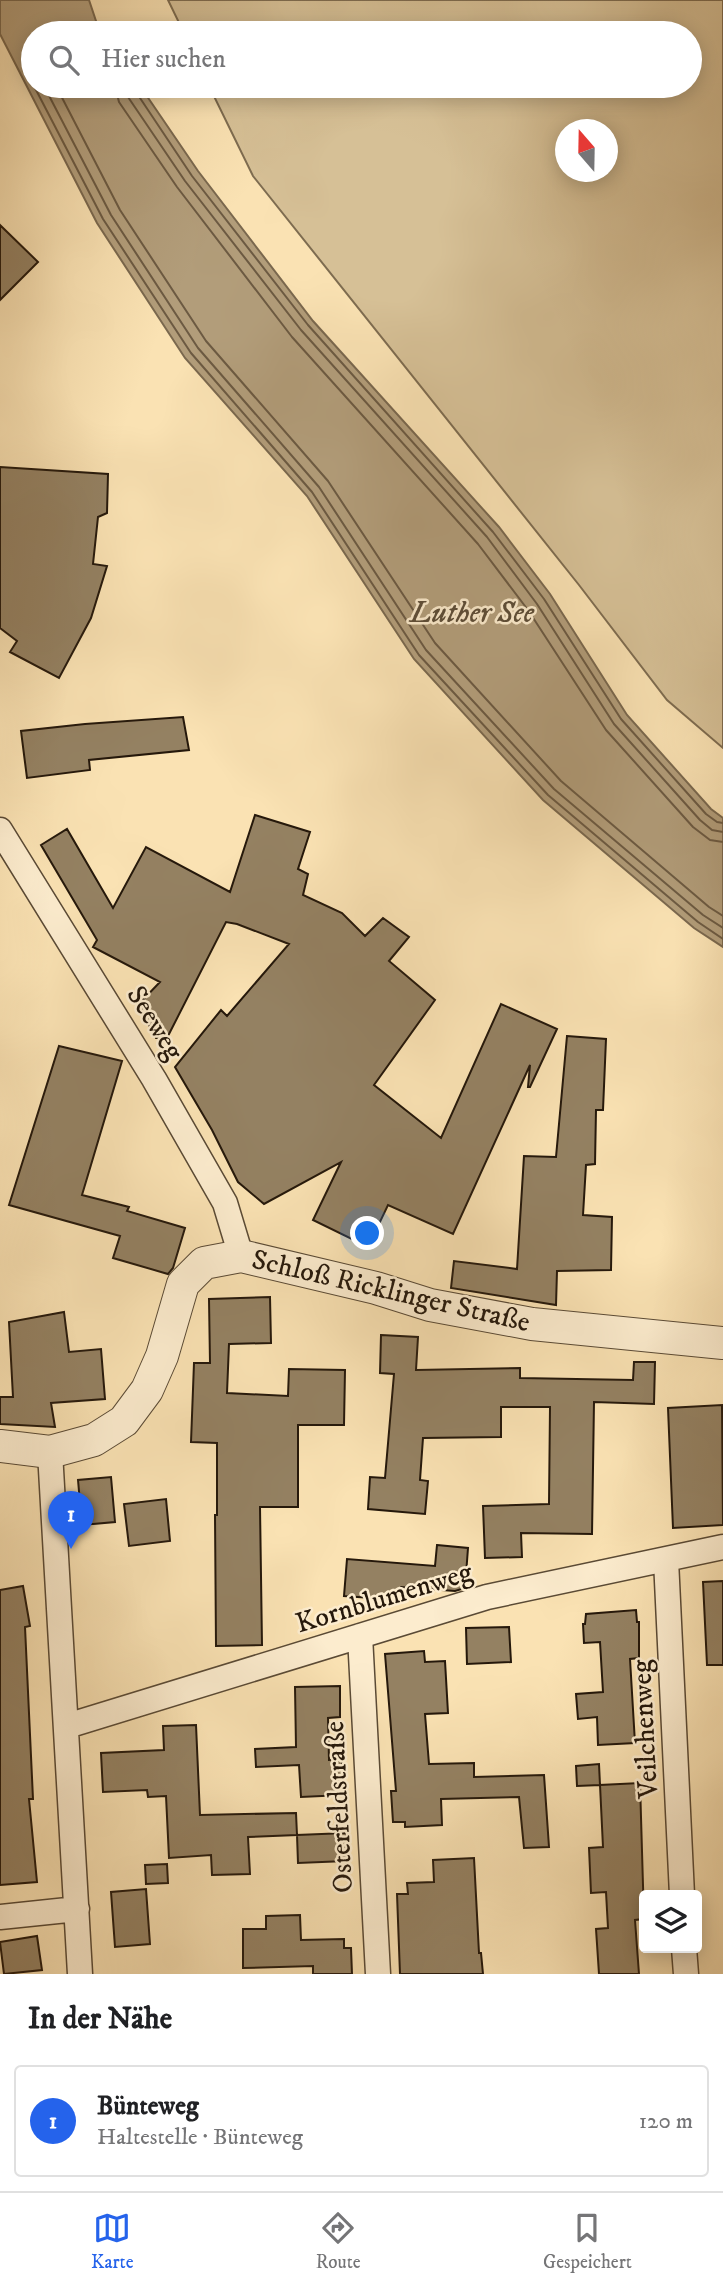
<!DOCTYPE html>
<html lang="de">
<head>
<meta charset="utf-8">
<style>
	body { margin:0; font-family:"IM FELL DW Pica",serif; background:#f2f2f2; color:#202124 }
	.controls { position:absolute; right:21px; bottom:21px; display:grid; overflow:hidden; border-radius:7px; box-shadow:0 4px 18px #0003 }
	.controls button { width:63px; height:63px; display:grid; place-items:center; padding:0; border:0; border-bottom:2px solid #e0e0e0; background:#fff; color:#202124; font:35px sans-serif }
	.compass { position:absolute; left:555px; top:119px; width:63px; height:63px; border-radius:50%; background:#fff; box-shadow:0 4px 18px #0003; rotate:340deg }
	.you { position:absolute; left:368px; top:1234px; width:24px; height:24px; margin:-18px; border:5px solid #fff; border-radius:50%; background:#1a73e8; box-shadow:0 0 0 10px #1a73e833 }
	.badge { display:grid; place-items:center; width:46px; height:46px; border-radius:50%; background:#2563eb; color:#fff; font-size:23px; font-weight:700 }
	.pin { position:absolute; translate:-50% -58px; filter:drop-shadow(0 2px 4px #0008) }
	.pin::after { content:''; position:absolute; top:37px; width:24px; height:21px; background:inherit; clip-path:polygon(0 0,100% 0,50% 100%) }
	.list { margin:0; padding:0; list-style:none }
	h2 { display:flex; justify-content:space-between; align-items:center; height:91px; margin:0; padding:0 28px; font-size:30px }
	h2 small { font-size:23px; font-weight:400; color:#757577 }
	.list li { display:grid; grid-template-columns:46px 1fr auto; gap:21px; align-items:center; box-sizing:border-box; height:112px; margin:0 14px 14px; padding:0 14px; border:2px solid #e0e0e0; border-radius:7px }
	.list b { display:block; font-size:26px; white-space:nowrap }
	.list p { margin:0; font-size:23px; white-space:nowrap; color:#757577 }
	.list em { font-size:23px; font-style:normal; color:#757577 }
	.icon { flex:none; width:38px; height:38px; fill:none; stroke:currentColor; stroke-width:2; stroke-linecap:round; stroke-linejoin:round }
	.map { position:relative; flex:none; width:723px; height:1974px; overflow:hidden }
	.search { position:absolute; background:#fff; box-shadow:0 4px 18px #0003; left:21px; right:21px; top:21px; height:77px; display:flex; align-items:center; gap:18px; box-sizing:border-box; padding:0 24px; border-radius:38px; color:#757577; font-size:26px }
	.sheet { height:217px; background:#fff }
	nav { display:flex; justify-content:space-around; align-items:center; box-sizing:border-box; height:98px; border-top:2px solid #e0e0e0; background:#fff; font-size:19px; color:#757577 }
	nav a { display:grid; justify-items:center; gap:4px }
	nav .on { color:#2563eb }
	.map>svg:first-child { display:block }
	.green { fill:#d6c096; stroke:#7e6c50; stroke-width:2; fill-rule:evenodd }
	.water { fill:#b29d7a; stroke:#7a684e; stroke-width:2 }
	.lines { fill:none; stroke-linecap:round; stroke-linejoin:round }
	.shore { stroke:#6c5a42; stroke-width:2 }
	.building { fill:#948162; stroke:#25180b; stroke-width:2 }
	.minor-casing { stroke:#5a4a35; stroke-width:27 }
	.tertiary-casing { stroke:#5a4a35; stroke-width:34 }
	.minor { stroke:#fcecce; stroke-width:24 }
	.tertiary { stroke:#fcecce; stroke-width:32 }
	.labels { text-anchor:middle; dominant-baseline:central; stroke-width:5; stroke-linejoin:round; paint-order:stroke }
	.street-label { font-size:28px; fill:#25180b; stroke:#fcecce }
	.water-label { font-size:30px; font-style:italic; fill:#5d4d37; stroke:#fcecce }
</style>
</head>
<body>
<div class="map">
<svg width="723" height="1974" viewBox="0 0 723 1974">
	<rect width="100%" height="100%" fill="#fae2b3"/>
	<filter id="stains"><feTurbulence type="fractalNoise" baseFrequency=".00286" numOctaves="4"/><feColorMatrix values="0 0 0 0 .2 0 0 0 0 .09 0 0 0 0 .02 0 0 0 .5 -.17"/></filter>
	<radialGradient id="worn" r=".72"><stop offset=".6" stop-color="#630" stop-opacity="0"/><stop offset="1" stop-color="#630" stop-opacity=".3"/></radialGradient>
	<!-- green -->
	<path class="green" d="M168 0H723V748L667 700 579 585 253 176 209 86H690V33H184ZM566 130H608V172H566Z"/>
	<!-- water -->
	<path class="water" d="M0 0H89L100 33H33V86H140L198 171 313 321 499 527 550 594 627 715 711 809 723 818V947L694 928 543 800 414 659 307 496 185 358 97 223 0 34Z"/>
	<g class="lines">
		<!-- shore -->
		<path class="shore" d="M34 86 103 219 191 353 312 492 419 655 548 795 698 922 723 939
			M44 86 111 215 198 348 319 487 426 650 554 789 703 915 723 928
			M56 86 120 210 206 341 328 481 435 643 561 781 709 907 723 916
			M115 86 119 102 177 187 292 337 478 544 528 610 606 730 693 827 710 840 723 842
			M126 86 128 97 185 181 301 330 487 537 537 604 614 724 700 820 712 830 723 832
			M134 86 136 92 192 176 308 325 493 532 544 599 621 719 706 814 717 822 723 823"/>
	</g>
	<!-- building -->
	<path class="building" d="M0 225 38 262 0 300Z
		M0 467 108 474 107 513 98 517 93 564 107 566 91 618 59 678 10 652 17 641 0 628Z
		M183 717 189 750 89 760 90 770 27 778 21 731 85 724Z
		M255 815 310 832 298 869 308 874 303 895 342 913 365 936 383 918 409 937 389 961 435 1000 374 1085 441 1138 501 1004 557 1029 530 1087H528L530 1065 453 1234 388 1205 368 1247 313 1220 341 1162 264 1204 238 1182 212 1130 175 1067 221 1010 227 1016 289 944 237 924 226 922 167 1038H156L138 1005 160 982 93 947 97 940 41 845 67 829 113 908 146 847 230 892Z
		M567 1036 606 1039 603 1110H596L595 1164 586 1165 583 1215 612 1217 611 1270 557 1271 556 1305 451 1288 454 1261 517 1269 524 1156 556 1157Z
		M59 1046 122 1061 82 1195 129 1207 127 1211 185 1228 173 1268 168 1274 113 1258 120 1236 9 1205Z
		M270 1297 271 1343 229 1344 227 1393 288 1396 289 1369 345 1370 344 1425H298V1507H260L262 1645 216 1646 215 1515H217V1443L191 1442 194 1363H210L209 1299Z
		M64 1312 69 1352 101 1349 105 1399 51 1403 55 1427 0 1424V1397H13L9 1322Z
		M381 1335 418 1337 416 1370 520 1368V1378L633 1380 634 1362H655L654 1404 594 1402 592 1534 521 1533 522 1557 485 1558 483 1506 549 1504 550 1407H501V1437L423 1438 420 1480 428 1481 425 1514 368 1509 370 1477 385 1478 394 1374 380 1373Z
		M722 1405 723 1525 673 1528 668 1408Z
		M111 1477 115 1522 82 1525 78 1480Z
		M166 1499 170 1541 129 1546 124 1504Z
		M437 1545 468 1548 465 1588 455 1591 401 1587 400 1600 344 1596 347 1559 435 1566Z
		M723 1581V1665H707L703 1582Z
		M23 1586 30 1626 25 1627 33 1799H29L37 1882 0 1885V1590Z
		M636 1610 637 1622H639V1658L630 1659 635 1743 598 1745 597 1717 578 1719 576 1694 603 1692 600 1642 584 1643 583 1624H585L586 1614Z
		M509 1627 511 1662 467 1664 466 1628Z
		M424 1651 425 1662 445 1661 448 1713 425 1714 429 1764 474 1763V1777L544 1775 549 1847 524 1848 519 1797 441 1799 442 1825 405 1827V1822H393L391 1791H396L385 1654Z
		M340 1686V1717L328 1718 329 1760 342 1759 343 1795 301 1797 299 1765 256 1767 255 1749 296 1747 295 1687Z
		M196 1725 200 1815 296 1813 297 1835 248 1837 250 1874 212 1875 211 1855 169 1858 166 1796 148 1797 147 1790 103 1792 101 1753 164 1750 163 1726Z
		M599 1764 600 1785 577 1786 576 1766Z
		M640 1783 644 1919 635 1920 639 1974H599L596 1929 608 1928 606 1892 591 1893 589 1848 603 1847 600 1785Z
		M346 1833V1861L298 1863 297 1835Z
		M474 1858 479 1953H481L483 1974H400L397 1894H408L407 1883 434 1882 433 1860Z
		M167 1864 168 1883 146 1884 145 1865Z
		M146 1889 150 1944 115 1947 111 1892Z
		M300 1915 301 1940 344 1939V1948H351L352 1974H313V1966L243 1968V1929H266V1916Z
		M37 1936 42 1970 4 1974 0 1942Z"/>
	<g class="lines">
		<defs>
			<path id="minor" d="M0 830 154 1079 225 1203 241 1256
				M50 1452 80 1974
				M666 1560 682 1895
				M360 1636 378 1974
				M67 1726 487 1597 723 1547
				M0 1917 77 1909
				M684 1948 686 1974"/>
			<path id="tertiary" d="M0 1446 50 1452 94 1440 124 1421 147 1390 162 1356 183 1284 204 1263 241 1256 376 1288 430 1305 532 1324 723 1343"/>
		</defs>
		<!-- minor casing -->
		<use href="#minor" class="minor-casing"/>
		<!-- tertiary casing -->
		<use href="#tertiary" class="tertiary-casing"/>
		<!-- minor -->
		<use href="#minor" class="minor"/>
		<!-- tertiary -->
		<use href="#tertiary" class="tertiary"/>
	</g>
	<g class="labels">
		<!-- street labels -->
		<g class="street-label">
			<text transform="translate(155 1023) rotate(58)">Seeweg</text>
			<text transform="translate(391 1291) rotate(13)">Schloß Ricklinger Straße</text>
			<text transform="translate(384 1598) rotate(-17)">Kornblumenweg</text>
			<text transform="translate(645 1729) rotate(-93)">Veilchenweg</text>
			<text transform="translate(339 1807) rotate(-93)">Osterfeldstraße</text>
		</g>
		<!-- water labels -->
		<g class="water-label">
			<text x="472" y="613">Luther See</text>
		</g>
	</g>
	<rect width="100%" height="100%" filter="url(#stains)"/>
	<rect width="100%" height="100%" fill="url(#worn)"/>
</svg>
<div class="controls">
<button><svg class="icon" aria-label="layers" viewBox="0 0 24 24"><path d="M12 4l9 5-9 5-9-5zM3 14l9 5 9-5"/></svg></button>
</div>
<svg class="compass" viewBox="-18 -18 36 36"><path d="M0-13l5 13h-10z" fill="#e53935"/><path d="M0 13l5-13h-10z" fill="#757577"/></svg>
<div class="you"></div>
<div class="pin badge" style="left:71px;top:1549px">1</div>
<div class="search"><svg class="icon" aria-label="search" viewBox="0 0 24 24"><circle cx="10" cy="10" r="6"/><path d="M15 15l6 6"/></svg>Hier suchen</div>
</div>
<section class="sheet">
<h2>In der Nähe<small></small></h2>
<ul class="list">
<li><span class="badge">1</span><div><b>Bünteweg</b><p>Haltestelle · Bünteweg</p></div><em>120 m</em></li>
</ul>
</section>
<nav>
<a class="on"><svg class="icon" aria-label="map" viewBox="0 0 24 24"><path d="M3 6l6-2 6 2 6-2v14l-6 2-6-2-6 2zM9 4v14M15 6v14"/></svg>Karte</a>
<a><svg class="icon" aria-label="directions" viewBox="0 0 24 24"><path d="M12 3l9 9-9 9-9-9zM9 14v-3h6M13 9l2 2-2 2"/></svg>Route</a>
<a><svg class="icon" aria-label="saved" viewBox="0 0 24 24"><path d="M7 4h10v16l-5-4-5 4z"/></svg>Gespeichert</a>
</nav>
</body>
</html>
